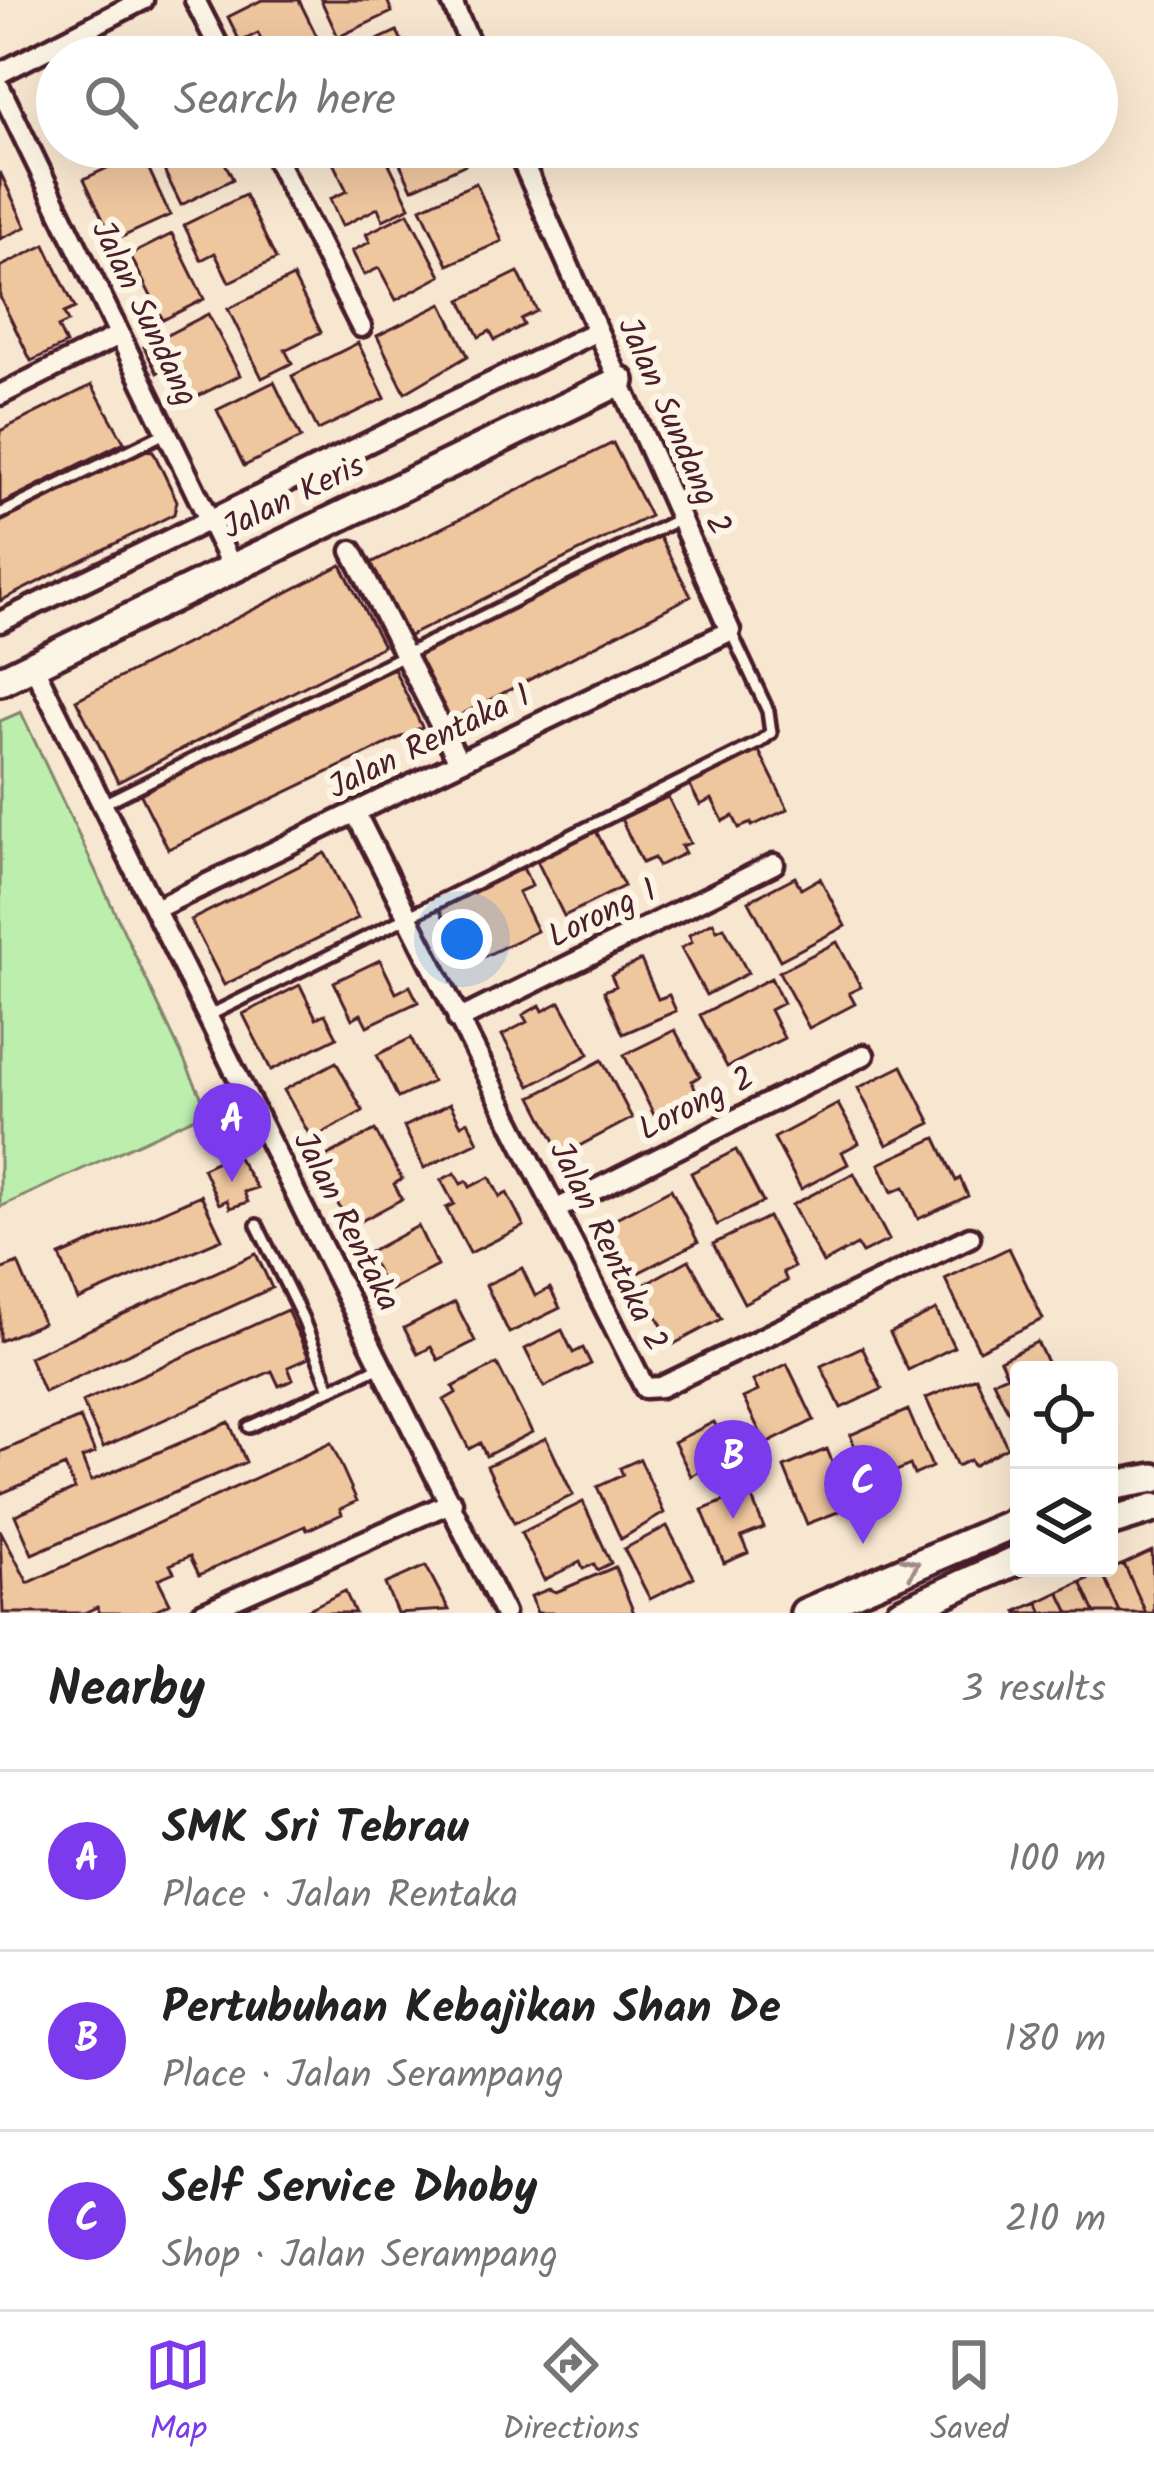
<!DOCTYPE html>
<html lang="en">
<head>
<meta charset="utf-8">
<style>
	body { margin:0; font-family:Kalam,sans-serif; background:#f2f2f2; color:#222 }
	.controls { position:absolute; right:36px; bottom:36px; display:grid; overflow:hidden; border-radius:12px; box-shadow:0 12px 48px #0002 }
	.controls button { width:108px; height:108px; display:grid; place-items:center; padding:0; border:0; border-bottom:3px solid #e0e0e0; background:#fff; color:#222; font:60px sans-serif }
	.you { position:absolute; left:462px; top:939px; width:42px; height:42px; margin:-30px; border:9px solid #fff; border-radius:50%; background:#1a73e8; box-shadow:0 0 0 18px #1a73e833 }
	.badge { display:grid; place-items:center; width:78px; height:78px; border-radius:50%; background:#7c3aed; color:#fff; font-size:39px; font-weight:700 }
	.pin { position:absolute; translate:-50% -99px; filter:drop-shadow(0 3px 6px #0008) }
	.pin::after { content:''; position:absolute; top:63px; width:42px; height:36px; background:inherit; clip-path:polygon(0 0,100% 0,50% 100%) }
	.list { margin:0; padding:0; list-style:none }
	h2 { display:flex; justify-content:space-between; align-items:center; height:156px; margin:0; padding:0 48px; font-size:51px }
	h2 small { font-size:39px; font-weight:400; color:#767676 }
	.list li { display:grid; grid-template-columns:78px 1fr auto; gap:36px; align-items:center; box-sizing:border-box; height:180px; padding:0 48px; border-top:3px solid #e0e0e0 }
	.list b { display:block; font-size:45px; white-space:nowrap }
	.list p { margin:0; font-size:39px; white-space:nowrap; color:#767676 }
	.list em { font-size:39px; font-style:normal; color:#767676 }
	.icon { flex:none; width:66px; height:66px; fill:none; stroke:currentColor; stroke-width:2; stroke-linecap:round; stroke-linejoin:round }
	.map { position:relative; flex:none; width:1154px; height:1613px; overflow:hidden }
	.search { position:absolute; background:#fff; box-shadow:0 12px 48px #0002; left:36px; right:36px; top:36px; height:132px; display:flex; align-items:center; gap:30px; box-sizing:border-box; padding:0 42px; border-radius:66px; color:#767676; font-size:45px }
	.sheet { height:696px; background:#fff }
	nav { display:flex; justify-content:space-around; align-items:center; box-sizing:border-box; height:168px; border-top:3px solid #e0e0e0; background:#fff; font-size:33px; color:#767676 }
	nav a { display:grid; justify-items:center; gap:6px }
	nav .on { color:#7c3aed }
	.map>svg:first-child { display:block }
	.green { fill:#bceeae; stroke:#83866c; stroke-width:3 }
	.building { fill:#efc79f; stroke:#4a1f2b; stroke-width:3 }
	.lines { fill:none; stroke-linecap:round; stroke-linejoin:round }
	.lane-casing { stroke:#4a1f2b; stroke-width:18 }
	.street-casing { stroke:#4a1f2b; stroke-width:27 }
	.secondary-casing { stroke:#4a1f2b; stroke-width:36 }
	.lane { stroke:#fcf5e5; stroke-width:9 }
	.street { stroke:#fcf5e5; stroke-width:18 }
	.secondary { stroke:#fcf5e5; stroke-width:27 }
	.oneway { stroke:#a38a88 }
	.labels { text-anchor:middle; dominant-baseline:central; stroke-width:12; stroke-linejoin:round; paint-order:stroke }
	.street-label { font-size:33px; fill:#4a1f2b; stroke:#fcf5e5 }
</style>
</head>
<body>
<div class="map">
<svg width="1154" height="1613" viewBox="0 0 1154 1613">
	<rect width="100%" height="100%" fill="#f8e7d0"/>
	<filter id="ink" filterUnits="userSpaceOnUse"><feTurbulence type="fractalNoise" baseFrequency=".00833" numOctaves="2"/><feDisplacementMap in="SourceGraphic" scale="24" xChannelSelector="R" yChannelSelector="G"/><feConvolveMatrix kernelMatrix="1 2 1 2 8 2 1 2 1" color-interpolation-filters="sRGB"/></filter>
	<g filter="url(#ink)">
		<!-- green -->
		<path class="green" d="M21 712 208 1111 0 1207V721Z"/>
		<!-- building -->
		<path class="building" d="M262 0H299L321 45 298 57H269L258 33 240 42 228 17Z
			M321 0H387L392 12 338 37Z
			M397 31 410 57H344L343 56Z
			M164 46 170 57H142Z
			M166 147H217L233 179 181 205 155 152Z
			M346 147H381L410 207 383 220 378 208 342 226 330 199 347 191 329 155Z
			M392 147H459L466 164 412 189Z
			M141 152 170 215 113 241 84 179Z
			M0 172 26 227 0 239Z
			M476 183 502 241 448 265 421 208Z
			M245 195 276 259 229 282 215 253 201 260 184 225Z
			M408 213 441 276 396 300 379 268 364 275 352 251 370 242 366 234Z
			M172 234 204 299 163 320 130 255Z
			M45 245 75 308 64 313 68 322 58 327 66 344 31 361 0 297V267Z
			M518 272 537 311 521 319 524 325 495 340 490 331 479 337 461 300Z
			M293 277 321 332 285 350 292 363 262 378 228 309Z
			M442 304 468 356 405 393 377 336Z
			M208 314 240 375 188 401 169 366 157 373 144 347Z
			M358 343 385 398 318 430 292 376Z
			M274 382 301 438 244 466 217 410Z
			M92 385 124 442 0 504V431Z
			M613 443 650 516 401 640 365 566Z
			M141 450 153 451 177 501 174 514 0 601V521Z
			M657 532 691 596 447 722 413 657Z
			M341 565 383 646 118 782 76 700Z
			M394 669 422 727 168 849 139 791Z
			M758 749 788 809 752 826 751 823 739 828 733 816 723 821 712 799 700 805 689 784Z
			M668 797 690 843 681 846 685 853 658 866 654 858 642 863 621 819Z
			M595 829 624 886 564 916 536 859Z
			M325 853 358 918 224 985 191 920Z
			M520 862 532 886 518 892 537 931 479 959 462 923 449 929 436 902Z
			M795 877 801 889 820 878 845 926 780 960 749 901Z
			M713 922 717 930 724 927 748 973 706 995 681 948 692 942 689 935Z
			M837 942 861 987 849 993 855 1004 809 1028 779 972Z
			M380 960 396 993 410 986 418 1002 367 1026 361 1014 352 1019 334 982Z
			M641 960 658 999 669 995 676 1011 623 1034 604 991 616 986 611 975Z
			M771 978 783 1003 770 1010 784 1038 727 1067 700 1015Z
			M300 985 316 1018 325 1014 337 1037 271 1070 243 1014Z
			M560 1002 589 1054 530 1086 502 1035 527 1022 523 1015 540 1005 543 1011Z
			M675 1030 700 1076 692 1081 696 1092 654 1115 624 1055Z
			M411 1038 432 1082 398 1098 377 1055Z
			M602 1060 632 1118 562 1155 532 1097Z
			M602 1060 632 1118 562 1155 532 1097Z
			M336 1062 363 1111 312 1139 284 1090Z
			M336 1062 363 1111 312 1139 284 1090Z
			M336 1062 363 1111 312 1139 284 1090Z
			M902 1066 931 1123 887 1145 858 1088Z
			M450 1104 461 1125 468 1121 478 1142 424 1168 404 1127Z
			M838 1104 859 1143 842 1152 848 1164 801 1189 774 1138Z
			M375 1130 402 1179 394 1184 402 1199 350 1227 320 1170 323 1168 319 1160Z
			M936 1138 956 1181 960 1178 968 1196 918 1219 904 1187 892 1192 879 1164Z
			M736 1150 763 1202 717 1225 691 1173Z
			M235 1153 257 1188 244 1192 248 1202 230 1208 227 1200 219 1204 203 1168Z
			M455 1173 461 1184 467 1181 470 1187 490 1177 500 1197 507 1193 524 1226 470 1253 446 1208 454 1204 441 1180Z
			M854 1173 889 1240 862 1253 857 1245 823 1263 792 1205Z
			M671 1189 698 1242 628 1278 601 1226Z
			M201 1195 222 1239 78 1300 60 1256Z
			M768 1217 794 1267 783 1272 787 1281 744 1303 713 1244Z
			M418 1226 437 1266 387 1292 368 1253Z
			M1009 1248 1043 1319 979 1350 945 1279Z
			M256 1254 272 1288 44 1392 29 1357Z
			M689 1260 721 1319 672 1345 641 1286Z
			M18 1263 43 1323 0 1341V1270Z
			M522 1268 535 1296 550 1288 560 1308 509 1333 486 1285Z
			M455 1302 475 1341 438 1360 431 1347 418 1354 404 1328Z
			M287 1310 309 1358 288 1367 293 1380 279 1386 272 1371 103 1447 82 1402Z
			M936 1310 954 1347 908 1370 890 1333Z
			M562 1330 573 1353 583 1348 591 1364 544 1387 525 1349Z
			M1037 1342 1051 1370H1019V1433L993 1381 1007 1375 1000 1360Z
			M862 1347 882 1389 841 1408 821 1366Z
			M497 1364 532 1432 486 1456 480 1443 469 1449 444 1400 456 1393 453 1387Z
			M787 1364 814 1420 766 1444 743 1398 758 1391 753 1381Z
			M976 1377 1007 1447 973 1466 970 1460 957 1466 926 1398Z
			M908 1410 932 1467 914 1475 910 1465 890 1474 896 1488 876 1497 850 1435Z
			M80 1418 95 1453 82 1458 91 1481 229 1422 246 1462 32 1554 15 1515 75 1489 65 1466 0 1494V1452Z
			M714 1422 731 1455 691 1476 674 1442Z
			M546 1438 573 1495 514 1523 487 1466Z
			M331 1443 357 1501 340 1509 342 1514 307 1530 305 1526 199 1575 190 1556 170 1565 174 1572 158 1579 170 1603 149 1613H100L97 1607 84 1613H3L0 1530 28 1583Z
			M827 1449 844 1491 849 1489 856 1505 807 1524 784 1467Z
			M640 1459 664 1513 621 1539 597 1487 623 1475 620 1468Z
			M749 1491 764 1528 741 1537 748 1553 724 1563 702 1510Z
			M583 1502 611 1563 597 1570 594 1564 583 1569 580 1562 544 1580 521 1533Z
			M667 1526 694 1577 650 1599 624 1549Z
			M1152 1551 1154 1613H1146L1124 1564Z
			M1124 1564 1146 1613H1120L1102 1573Z
			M426 1566 449 1610 397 1613 385 1584Z
			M615 1567 634 1613H537L531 1596 549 1589 556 1592Z
			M1102 1573 1120 1613H1095L1081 1582Z
			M1081 1582 1095 1613H1069L1059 1592Z
			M345 1591 355 1613H301Z
			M1059 1592 1069 1613H1043L1038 1602Z
			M1038 1602 1043 1613H1018L1017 1611Z"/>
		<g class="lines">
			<defs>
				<path id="lane" d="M0 514 167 432
					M103 804 679 519
					M208 1016 760 742 771 733 768 711 731 632
					M257 1225 302 1317 330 1389
					M249 1427 383 1365"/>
				<path id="street" d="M195 0 224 57
					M451 0 476 57
					M0 73 143 0
					M0 88 232 567
					M270 147 361 327
					M0 395 119 335
					M352 551 459 762
					M0 622 597 331
					M33 665 504 1613
					M355 812 645 1388 661 1387 970 1237
					M155 909 730 631 516 147
					M458 1020 774 864
					M557 1209 864 1055
					M202 1613 452 1502"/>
				<path id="secondary" d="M0 681 620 381
					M1109 1486 1154 1478
					M1109 1522 1154 1508
					M805 1613 1019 1521
					M900 1613 1019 1559"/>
			</defs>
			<!-- lane casing -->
			<use href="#lane" class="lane-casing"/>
			<!-- street casing -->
			<use href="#street" class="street-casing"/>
			<!-- secondary casing -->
			<use href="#secondary" class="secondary-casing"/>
			<!-- lane -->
			<use href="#lane" class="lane"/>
			<!-- street -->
			<use href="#street" class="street"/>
			<!-- secondary -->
			<use href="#secondary" class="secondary"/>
		</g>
		<!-- one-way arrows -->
		<defs><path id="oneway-chevron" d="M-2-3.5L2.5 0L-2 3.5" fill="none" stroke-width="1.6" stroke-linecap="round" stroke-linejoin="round" transform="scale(3)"/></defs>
		<use class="oneway" href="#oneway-chevron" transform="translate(911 1566) rotate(-24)"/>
	</g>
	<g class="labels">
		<!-- street labels -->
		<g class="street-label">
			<text transform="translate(143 314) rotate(64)">Jalan Sundang</text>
			<text transform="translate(673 427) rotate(66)">Jalan Sundang 2</text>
			<text transform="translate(294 498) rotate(-26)">Jalan Keris</text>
			<text transform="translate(430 743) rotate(-26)">Jalan Rentaka 1</text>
			<text transform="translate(603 915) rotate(-26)">Lorong 1</text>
			<text transform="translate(697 1105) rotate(-27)">Lorong 2</text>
			<text transform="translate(345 1222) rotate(63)">Jalan Rentaka</text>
			<text transform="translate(607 1247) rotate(64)">Jalan Rentaka 2</text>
		</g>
	</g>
</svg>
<div class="controls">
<button><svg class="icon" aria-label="locate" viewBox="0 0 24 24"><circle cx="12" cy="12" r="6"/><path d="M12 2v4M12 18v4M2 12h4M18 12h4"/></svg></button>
<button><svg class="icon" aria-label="layers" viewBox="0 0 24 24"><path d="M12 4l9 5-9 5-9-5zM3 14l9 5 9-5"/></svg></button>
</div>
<div class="you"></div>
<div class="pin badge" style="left:232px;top:1182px">A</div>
<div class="pin badge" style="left:733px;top:1519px">B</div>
<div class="pin badge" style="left:863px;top:1544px">C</div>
<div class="search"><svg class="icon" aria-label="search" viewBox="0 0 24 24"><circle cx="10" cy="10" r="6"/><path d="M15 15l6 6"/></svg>Search here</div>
</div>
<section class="sheet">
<h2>Nearby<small>3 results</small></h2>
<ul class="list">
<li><span class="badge">A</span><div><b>SMK Sri Tebrau</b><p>Place · Jalan Rentaka</p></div><em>100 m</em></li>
<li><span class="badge">B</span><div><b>Pertubuhan Kebajikan Shan De</b><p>Place · Jalan Serampang</p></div><em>180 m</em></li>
<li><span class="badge">C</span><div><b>Self Service Dhoby</b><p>Shop · Jalan Serampang</p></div><em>210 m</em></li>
</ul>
</section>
<nav>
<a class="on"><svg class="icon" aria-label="map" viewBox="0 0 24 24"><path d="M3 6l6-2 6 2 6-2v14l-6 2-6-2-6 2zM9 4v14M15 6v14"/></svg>Map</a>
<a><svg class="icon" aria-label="directions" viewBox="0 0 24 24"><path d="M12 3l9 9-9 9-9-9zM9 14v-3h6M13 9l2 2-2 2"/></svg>Directions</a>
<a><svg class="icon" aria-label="saved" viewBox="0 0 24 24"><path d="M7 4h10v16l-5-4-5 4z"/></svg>Saved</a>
</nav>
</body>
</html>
